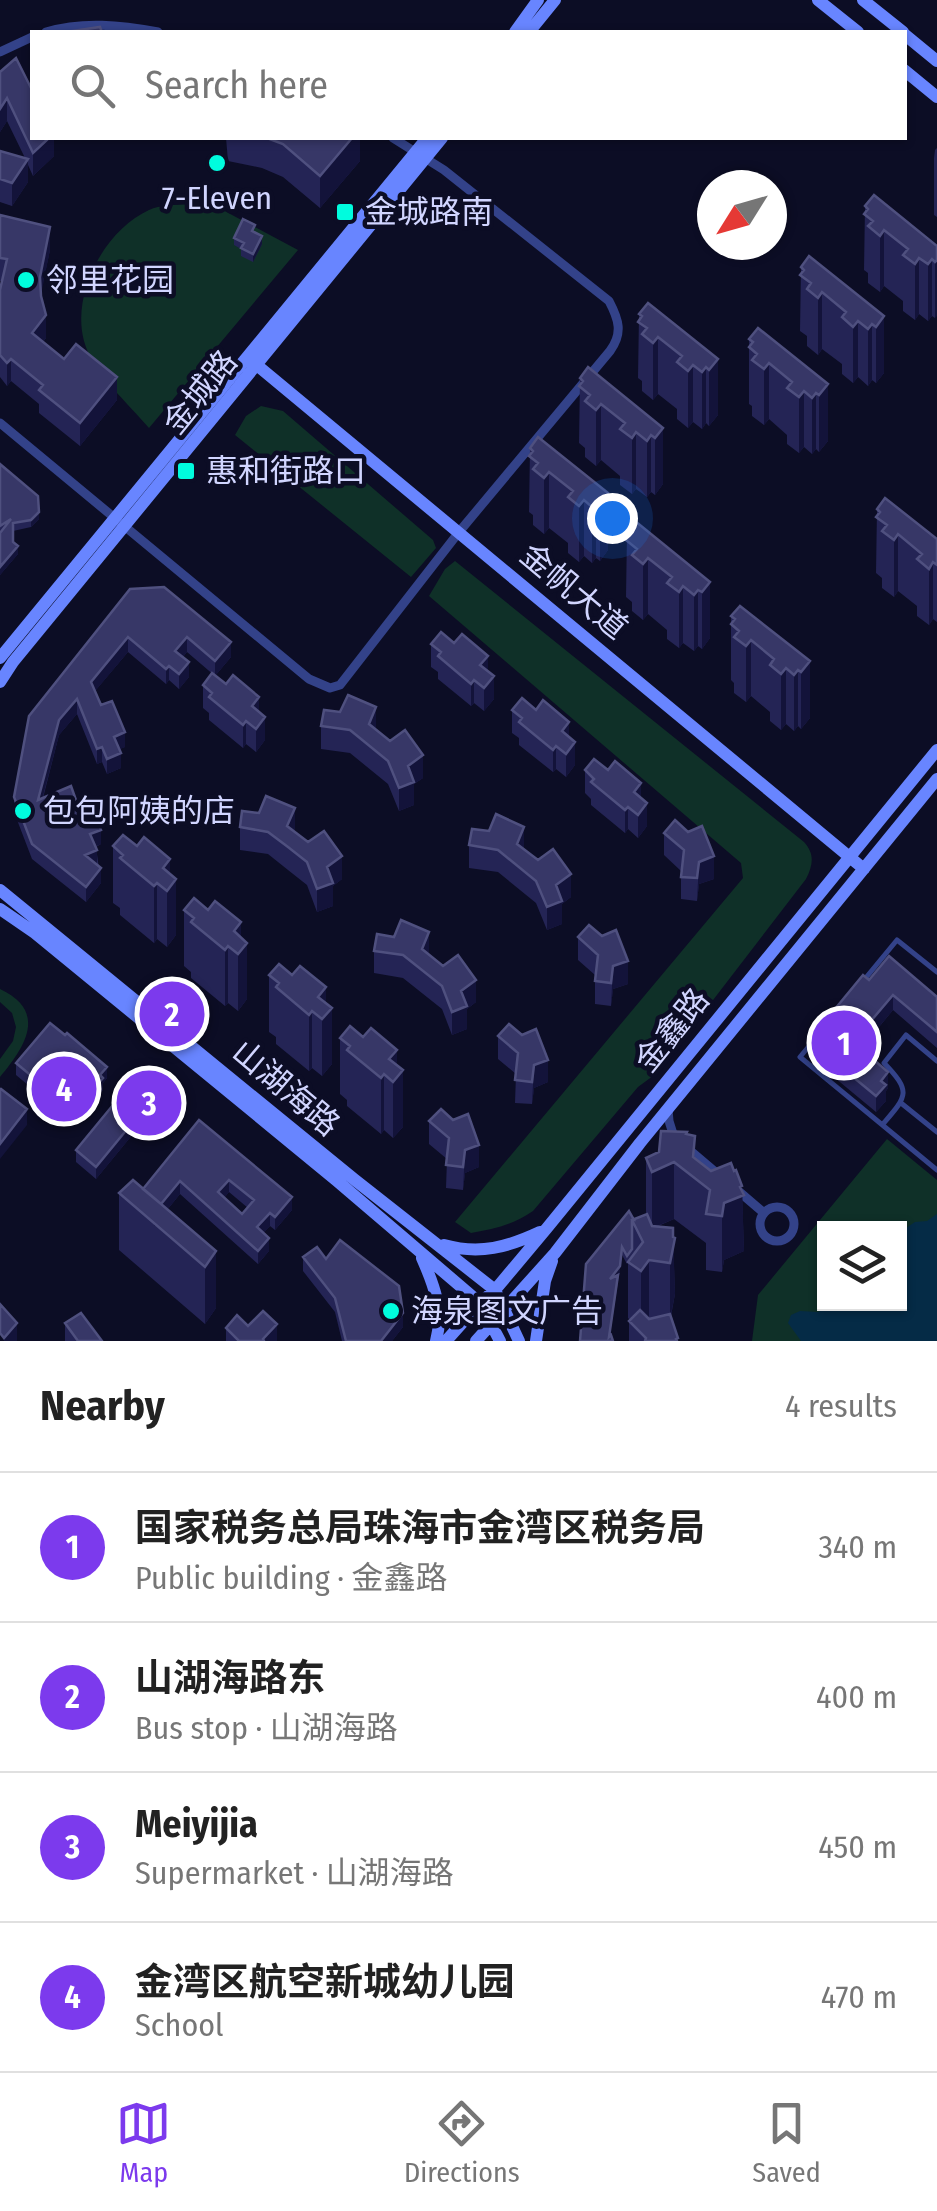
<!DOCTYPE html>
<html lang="en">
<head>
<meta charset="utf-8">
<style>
	body { margin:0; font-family:"Fira Sans Condensed","Noto Sans SC",sans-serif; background:#f2f2f2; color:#222 }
	.controls { position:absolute; right:30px; bottom:30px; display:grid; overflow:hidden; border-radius:0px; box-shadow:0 2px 8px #0004 }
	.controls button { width:90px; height:90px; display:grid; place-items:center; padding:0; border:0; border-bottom:2px solid #e0e0e0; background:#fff; color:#222; font:50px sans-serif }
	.compass { position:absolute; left:697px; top:170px; width:90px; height:90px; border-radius:50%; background:#fff; box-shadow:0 2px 8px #0004; rotate:233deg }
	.you { position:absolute; left:612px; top:518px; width:35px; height:35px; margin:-25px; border:8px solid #fff; border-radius:50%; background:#1a73e8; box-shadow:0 0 0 15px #1a73e833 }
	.badge { display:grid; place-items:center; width:65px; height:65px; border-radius:50%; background:#7c3aed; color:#fff; font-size:32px; font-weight:700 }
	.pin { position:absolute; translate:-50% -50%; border:5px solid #fff; box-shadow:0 2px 10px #0006 }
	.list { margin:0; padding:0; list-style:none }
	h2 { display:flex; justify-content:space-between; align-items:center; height:130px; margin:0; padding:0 40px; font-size:42px }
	h2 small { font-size:32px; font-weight:400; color:#767676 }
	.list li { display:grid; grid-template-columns:65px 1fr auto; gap:30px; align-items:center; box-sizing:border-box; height:150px; padding:0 40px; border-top:2px solid #e0e0e0 }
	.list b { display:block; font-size:38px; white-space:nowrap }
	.list p { margin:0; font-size:32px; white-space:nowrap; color:#767676 }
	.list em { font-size:32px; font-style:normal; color:#767676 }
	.icon { flex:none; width:55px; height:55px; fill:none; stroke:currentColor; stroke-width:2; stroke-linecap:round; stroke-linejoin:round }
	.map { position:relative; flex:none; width:937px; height:1341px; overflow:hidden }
	.search { position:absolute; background:#fff; box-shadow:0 2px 8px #0004; left:30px; right:30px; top:30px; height:110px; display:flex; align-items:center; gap:25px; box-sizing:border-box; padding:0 35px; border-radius:0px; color:#767676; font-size:38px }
	.sheet { height:730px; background:#fff }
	nav { display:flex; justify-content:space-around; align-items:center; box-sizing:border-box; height:140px; border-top:2px solid #e0e0e0; background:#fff; font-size:28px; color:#767676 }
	nav a { display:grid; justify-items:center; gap:5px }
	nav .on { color:#7c3aed }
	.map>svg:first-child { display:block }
	.green { fill:#0f3028; fill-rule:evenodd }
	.water { fill:#052b46 }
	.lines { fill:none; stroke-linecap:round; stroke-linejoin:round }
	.lane { stroke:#334289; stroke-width:5 }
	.street { stroke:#334289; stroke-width:9 }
	.secondary { stroke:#6885ff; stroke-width:12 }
	.wall { fill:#242455; fill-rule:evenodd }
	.shaded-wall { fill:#13133a }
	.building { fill:#373767; stroke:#4f507f; stroke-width:2.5; fill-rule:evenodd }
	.poi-dot { fill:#00fcde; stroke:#0c0d25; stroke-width:4 }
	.labels { text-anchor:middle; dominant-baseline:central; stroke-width:9; stroke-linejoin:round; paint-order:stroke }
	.poi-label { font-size:32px; fill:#d1d5ff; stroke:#0c0d25; text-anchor:start }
	.street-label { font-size:32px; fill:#d1d5ff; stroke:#0c0d25 }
</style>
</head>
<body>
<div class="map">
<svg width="937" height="1341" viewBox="0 0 937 1341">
	<rect width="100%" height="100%" fill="#0c0d25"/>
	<!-- green -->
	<path class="green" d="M187 204 219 208 298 250 149 428C129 404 92 372 84 341 71 293 105 230 149 210 160 205 175 205 187 204Z
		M261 406 283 411 433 540 436 548 411 577 235 435 246 416Z
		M455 561 804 842C815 854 813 865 806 879L657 1073 638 1087 533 1211C513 1225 494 1229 471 1233L455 1222 743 878 741 863 429 596 445 569Z
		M0 989C49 1012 24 1048 0 1077V1059L13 1041 16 1027 12 1013 0 1002Z
		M887 1139 937 1180V1341H752L758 1295ZM824 1228H900V1304H824Z"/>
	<!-- water -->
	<path class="water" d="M937 1214V1341H801L788 1323 791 1315 800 1311 818 1312 836 1304H900V1232L915 1222 927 1221Z"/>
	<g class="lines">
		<!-- lane -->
		<path class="lane" d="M864 980 897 940 937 972
			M825 1027 800 1057 937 1170
			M901 1103 937 1132
			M883 1124C907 1096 912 1092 884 1063L906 1035 937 1061"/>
		<!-- street -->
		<path class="street" d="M46 32C83 21 121 25 158 32
			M0 52 32 37
			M0 423 309 679 330 688 340 685 459 532 610 351C623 333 619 320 609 301L444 170 393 138
			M668 1109 669 1121 674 1137 720 1176
			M736 1189 764 1213
			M760 1224a17 17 0 1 1 34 0a17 17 0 1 1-34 0Z"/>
		<!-- secondary -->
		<path class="secondary" d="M818 0 858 32
			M863 0 903 32
			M515 32 538 0
			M529 32 555 0
			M904 34 937 61
			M904 70 937 97
			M247 357 864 869
			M0 658 427 138
			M0 682 13 662 442 138
			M0 890 355 1180 495 1290 519 1341
			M0 909 35 933 336 1180 480 1303 500 1341
			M444 1245C480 1255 508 1247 540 1232
			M422 1258C434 1285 444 1311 436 1341
			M446 1341 480 1303 495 1290 547 1228 937 750
			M476 1341 555 1253 640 1143 937 779
			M536 1341 545 1281 552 1261"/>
	</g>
	<!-- wall -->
	<path class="wall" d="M0 72 54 138V156L33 176 28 165V182L12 206 0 202V151L25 158 7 121 0 132Z
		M226 138H360V161L320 208 283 177 262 168 228 161Z
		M937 148V217L934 215V158L935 150Z
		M865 206 937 246 935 318 932 316 928 321 919 314 915 320 903 311V301L884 286 880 292 868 283V273L864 270Z
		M0 215 50 250 40 296 46 338 43 342 117 400 80 446 39 413V404L11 381 7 386 0 377V290L2 281H0Z
		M255 232 262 244 253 262 241 256V249L234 245V238Z
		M801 267 884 316V373L876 383 872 380 868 386 858 377 853 383 842 374V364L822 349 818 355 807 346V336L800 331Z
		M639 314 718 359V415L709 426 706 423 702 429 693 422 688 428 677 419V409L658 394 653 400 642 391V381L638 378Z
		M749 339 828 384V441L819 452 816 449 812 454 804 447 799 453 787 444V435L769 419 764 425 752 416V406L749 404Z
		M580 378 663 428V484L655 495 651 492 647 497 636 489 632 494 620 485V476L601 460 596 466 585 457V448L579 443Z
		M530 448 608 493V550L600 561 596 558 592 563 584 556 579 562 568 553V543L549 528 544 534 533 525V515L529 512Z
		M0 464 39 519 31 527 13 531V542L18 554 0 575Z
		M877 509 937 539V622L933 619 929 625 917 616V606L898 591 894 597 882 588V578L876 573Z
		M627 532 710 582V638L702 649 698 646 694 651 683 643 679 648 667 639V630L648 614 643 620 632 611V602L626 597Z
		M130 589 231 657 215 676 187 652 183 657 189 677 179 689 169 680 166 684 128 652 95 691 101 705 125 747 119 749 121 768 107 774 102 762 97 764 77 714 59 735 43 798 77 803 101 844 96 847 101 883 86 902 32 859 14 812V797Z
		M731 616 810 661V718L801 729 798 726 794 731 786 724 781 730 770 721V712L751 696 746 702 734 693V683L731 680Z
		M431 644 488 671 494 699 484 711 474 703 471 706 438 679V672L431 667Z
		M203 685 259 712 265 740 256 752 246 744 243 748 209 720V713L203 708Z
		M512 710 569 737 575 765 566 777 556 769 553 772 519 745V738L512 733Z
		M321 726 376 730 423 778 414 784V805L399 811 388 784 350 753 321 749Z
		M585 770 641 798 647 826 638 838 628 829 625 833 591 805V799L585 793Z
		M259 813 295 832 342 879 333 886V906L317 912 307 885 288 870 268 854 240 850V827Z
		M489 831 524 850 571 897 562 904V924L547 930 536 903 498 872 469 868V845Z
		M664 833 714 879 699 884 697 901 681 899V871L664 855Z
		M113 846 170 874 176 935 167 947 157 939 154 943 120 915V908L113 903Z
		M184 910 241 937 247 999 238 1011 228 1003 225 1006 191 978V972L184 966Z
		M578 937 628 984 613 989 611 1006 595 1004V975L578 960Z
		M374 951 429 955 476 1002 467 1009V1029L452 1035 442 1009 403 978 374 973Z
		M269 975 326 1003 332 1064 322 1076 312 1068 309 1071 276 1044V1037L269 1032Z
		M869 980 937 997V1048L893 1010 861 1049 888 1088 886 1091V1101L876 1112 829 1073V1063L819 1055 821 1026Z
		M50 1023 107 1078 103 1083V1090L94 1100 55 1066 34 1090 16 1075V1063Z
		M498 1036 548 1082 534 1088 532 1104 515 1103 516 1074 498 1059Z
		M340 1038 397 1065 403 1127 393 1138 384 1130 381 1134 347 1106V1100L340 1094Z
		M161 1100 96 1179 76 1162V1150Z
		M199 1120 292 1210 275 1230 270 1226 263 1233 269 1251 258 1264 180 1194 167 1210 216 1251V1308L205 1324 119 1250V1193L143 1189ZM229 1192 248 1208 242 1214 224 1198Z
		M429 1121 479 1167 465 1173 463 1190 446 1188 447 1159 429 1144Z
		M687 1134 695 1159 742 1192 744 1251 724 1260 722 1272 706 1270V1243L674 1219 656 1227 673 1237 675 1294 671 1316 678 1341H629V1321L630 1320 628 1318V1262L627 1264 622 1255 610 1335 579 1341 634 1220 646 1214V1158L659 1152Z
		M303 1257 326 1259 403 1327 392 1341H342L335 1312 303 1271Z
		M65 1323 102 1341H65Z
		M248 1326 277 1341H226V1328Z"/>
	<!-- shaded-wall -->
	<path class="shaded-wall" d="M7 98V121L0 132V109Z
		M49 138H54V156L33 176V153Z
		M352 138H360V161L320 208V176Z
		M28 159V182L12 206V183Z
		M50 227V250L40 300V277Z
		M884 230V286L880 292V236Z
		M262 236V244L253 262V254Z
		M919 258V314L915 320V264Z
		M932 259V316L928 321V264Z
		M937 260V316L935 318V262Z
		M822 292V349L818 355V298Z
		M46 315V338L32 355V333Z
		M884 316V373L876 383V327Z
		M858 321V377L853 383V327Z
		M872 324V380L868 386V329Z
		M658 337V394L653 400V343Z
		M11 359V381L7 386V363Z
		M718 359V415L709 426V370Z
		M769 363V419L764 425V369Z
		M693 365V422L688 428V371Z
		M706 367V423L702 429V372Z
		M117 377V400L80 446V423Z
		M828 384V441L819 452V395Z
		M804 391V447L799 453V397Z
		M816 393V449L812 454V398Z
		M601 404V460L596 466V410Z
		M663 428V484L655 495V438Z
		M636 432V489L632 494V438Z
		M651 435V492L647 497V441Z
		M549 472V528L544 534V478Z
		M608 493V550L600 561V504Z
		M584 500V556L579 562V506Z
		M596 502V558L592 563V507Z
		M39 512V519L31 527V520Z
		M898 534V591L894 597V540Z
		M18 546V554L0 575V567Z
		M648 558V614L643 620V564Z
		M933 562V619L929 625V569Z
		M710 582V638L702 649V592Z
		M683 586V643L679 648V592Z
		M698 590V646L694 651V595Z
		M128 637V652L91 696V682Z
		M187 637V652L175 666V651Z
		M751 640V696L746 702V646Z
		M231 642V657L215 676V661Z
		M488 656V679L480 665Z
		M810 661V718L801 729V672Z
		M189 662V677L179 689V674Z
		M169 666V680L166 684V669Z
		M786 668V724L781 730V674Z
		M798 670V726L794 731V675Z
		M494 676V699L484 711V688Z
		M474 680V703L471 706V684Z
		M259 697V720L252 706Z
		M77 699V714L59 735 38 815V800L59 720Z
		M376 707V730L369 747V724Z
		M265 717V740L256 752V729Z
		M246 721V744L243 748V725Z
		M569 722V745L562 731Z
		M125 732V747L114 752V737Z
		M575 742V765L566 777V754Z
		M556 746V769L553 772V750Z
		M102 747V762L97 764V749Z
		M121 753V768L107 774V759Z
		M423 755V778L414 784V805L399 811V788L408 766Z
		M641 783V806L634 792Z
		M647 803V826L638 838V815Z
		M628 807V829L625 833V810Z
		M295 808V831L287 848V826Z
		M524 827V849L517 867V844Z
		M101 830V844L90 849V834Z
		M97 850V865L85 855Z
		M342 856V879L333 886V906L317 912V889L327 867Z
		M714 856V879L699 884 697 901 699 862Z
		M170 859V886L176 879V935L167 947V891L163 868Z
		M101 868V883L86 902V887Z
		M571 874V897L562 904V924L547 930V907L556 885Z
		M157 883V939L154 943V886Z
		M241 922V950L247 943V999L238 1011V954L234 931Z
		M429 932V955L422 972V949Z
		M228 946V1003L225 1006V950Z
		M628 961V984L613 989 611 1006 613 966Z
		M476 980V1002L467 1009V1029L452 1035V1012L461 991Z
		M326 987V1015L332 1008V1064L322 1076V1019L318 997Z
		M893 995V1010L853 1058V1042Z
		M312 1011V1068L309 1071V1015Z
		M397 1050V1078L403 1070V1127L393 1138V1082L389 1059Z
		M55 1054V1066L34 1090V1078Z
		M548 1060V1082L534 1088 532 1104 534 1065Z
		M107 1067V1078L103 1083V1090L94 1100V1088L100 1075Z
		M888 1072V1088L886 1091V1101L876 1112V1096L881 1081Z
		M384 1074V1130L381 1134V1078Z
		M161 1088V1100L96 1179V1167Z
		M27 1109V1125L0 1159V1144Z
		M479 1145V1167L465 1173 463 1190 465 1150Z
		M674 1162V1219L652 1228V1172Z
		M229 1180V1192L218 1205V1192Z
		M180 1181V1194L154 1226V1213Z
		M742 1186 744 1251 724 1260 722 1272V1216L724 1203Z
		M292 1197V1210L275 1230V1217Z
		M270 1213V1226L257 1240V1227Z
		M673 1228 675 1294 670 1319V1263Z
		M269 1238V1251L258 1264V1251Z
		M622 1247V1255L609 1341 610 1279Z
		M216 1251V1308L205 1324V1267Z
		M649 1260V1317L641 1327V1271Z
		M403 1313V1327L392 1341H381Z
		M17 1323V1341H4V1338Z
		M277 1324V1341H263V1339Z"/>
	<!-- building -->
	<path class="building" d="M100 27 102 32H66Z
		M16 58 32 90V138H49L33 153 7 98 0 109V72Z
		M267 138H352L320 176 283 144Z
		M0 151 28 159 12 183 0 179Z
		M874 195 937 246V260L935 262 932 259 928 264 919 258 915 264 903 255 908 249 884 230 880 236 868 226 873 221 864 214 868 209 865 206Z
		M0 215 50 227 40 277 41 296 46 315 32 333 64 359 76 344 117 377 80 423 39 390 43 385 11 359 7 363 0 355V290L7 259 0 258Z
		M243 219 255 225 252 231 262 236 253 254 241 248 244 243 234 238Z
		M809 256 884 316 876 327 872 324 868 329 858 321 853 327 842 317 846 312 822 292 818 298 807 289 811 283 800 275 804 270 801 267Z
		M648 303 718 359 709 370 706 367 702 372 693 365 688 371 677 362 682 356 658 337 653 343 642 334 647 328 638 322 642 316 639 314Z
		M758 328 828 384 819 395 816 393 812 398 804 391 799 397 787 388 792 382 769 363 764 369 752 360 757 354 749 347 753 342 749 339Z
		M588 367 663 428 655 438 651 435 647 441 636 432 632 438 620 429 625 423 601 404 596 410 585 401 590 395 579 386 583 381 580 378Z
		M538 437 608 493 600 504 596 502 592 507 584 500 579 506 568 497 573 491 549 472 544 478 533 469 538 463 529 456 533 451 530 448Z
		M0 464 38 496 39 512 31 520 13 523V542L18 546 0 567V533L11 519 0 526Z
		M885 498 937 539V565L933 562 929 569 917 559 922 554 898 534 894 540 882 531 887 525 876 517 880 512 877 509Z
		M635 521 710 582 702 592 698 590 694 595 683 586 679 592 667 583 672 577 648 558 643 564 632 555 637 549 626 540 630 535 627 532Z
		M164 587 231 642 215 661 187 637 175 651 189 662 179 674 169 666 166 669 128 637 91 682 101 705 112 701 125 732 114 737 121 753 107 759 102 747 97 749 77 699 59 720 38 800 71 786 77 803 88 798 101 830 90 834 97 850 85 855 101 868 86 887 32 844 14 797 29 716 130 589Z
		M740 606 810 661 801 672 798 670 794 675 786 668 781 674 770 665 774 659 751 640 746 646 734 637 739 631 731 624 735 619 731 616Z
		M441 632 454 643 462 634 488 656 480 665 494 676 484 688 474 680 471 684 438 656 441 652 431 644Z
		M212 673 226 684 233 675 259 697 252 706 265 717 256 729 246 721 243 725 209 697 212 693 203 685Z
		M348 695 376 707 369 724 390 741 405 730 423 755 408 766 414 782 399 788 388 761 350 730 321 726 324 710 340 712Z
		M522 698 536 710 543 700 569 722 562 731 575 742 566 754 556 746 553 750 519 722 522 718 512 710Z
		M594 759 608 770 615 761 641 783 634 792 647 803 638 815 628 807 625 810 591 782 594 779 585 770Z
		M266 796 295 808 287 826 308 842 324 831 342 856 327 867 333 883 317 889 307 862 288 847 268 832 240 827 242 811 259 813Z
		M496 814 524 827 517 844 538 860 553 849 571 874 556 885 562 901 547 907 536 881 498 850 469 845 472 829 489 831Z
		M675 820 688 832 702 826 714 856 699 862 697 878 681 877 684 850 664 833Z
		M123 835 137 846 144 837 170 859 163 868 176 879 167 891 157 883 154 886 120 858 123 855 113 846Z
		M194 898 208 910 215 901 241 922 234 931 247 943 238 954 228 946 225 950 191 922 194 918 184 910Z
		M401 920 429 932 422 949 443 966 458 955 476 980 461 991 467 1006 452 1012 442 986 403 955 374 951 377 934 394 937Z
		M589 925 602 936 616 930 628 961 613 966 611 983 595 981 598 955 578 937Z
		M889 956 937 997V1032L893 995 853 1042 888 1072 881 1081 886 1085 876 1096 829 1057 834 1051 819 1039 826 1030 821 1026 863 975 869 980Z
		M279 964 292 975 300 966 326 987 318 997 332 1008 322 1019 312 1011 309 1015 276 987 279 983 269 975Z
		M50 1023 65 1035 67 1033 107 1067 100 1075 103 1078 94 1088 55 1054 34 1078 16 1063Z
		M509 1024 522 1035 536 1029 548 1060 534 1065 532 1082 515 1080 518 1053 498 1036Z
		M350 1026 363 1037 371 1028 397 1050 389 1059 403 1070 393 1082 384 1074 381 1078 347 1050 350 1046 340 1038Z
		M141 1071 161 1088 96 1167 76 1150Z
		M1 1089 27 1109 0 1144V1090Z
		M441 1109 453 1120 468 1114 479 1145 465 1150 463 1167 446 1165 449 1138 429 1121Z
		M199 1120 292 1197 275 1217 270 1213 257 1227 269 1238 258 1251 180 1181 161 1204 143 1189ZM229 1180 254 1200 242 1214 218 1192Z
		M661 1131 687 1132 686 1134 695 1136 693 1157 711 1171 731 1163 734 1171 736 1170 742 1186 740 1187 744 1195 724 1203 722 1216 706 1214 710 1190 674 1162 652 1172 646 1158 659 1152Z
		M133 1180 216 1251 205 1267 119 1193Z
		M629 1211 634 1220H632V1249L627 1256 622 1247 620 1266 610 1279 618 1275 609 1337 611 1335 613 1341H580L586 1264Z
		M647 1214 652 1226 673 1228V1237L675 1238 670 1263 649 1260 641 1271 628 1262 643 1242 632 1220Z
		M340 1240 399 1286 403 1313 381 1341H346L335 1298 303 1257 317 1247 326 1259Z
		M0 1304 17 1323 4 1338 0 1333Z
		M640 1310 649 1319 670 1314 678 1338 676 1339 677 1341H645L646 1338 629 1321Z
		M263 1311 277 1324 263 1339 264 1341H239L226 1328 237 1315 248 1326Z
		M81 1313 102 1341H78L65 1323Z"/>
	<!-- markers -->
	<g class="poi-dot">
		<circle cx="217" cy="163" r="10"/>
		<rect x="335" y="202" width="20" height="20" rx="5"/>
		<circle cx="26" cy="280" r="10"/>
		<rect x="176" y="461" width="20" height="20" rx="5"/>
		<circle cx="23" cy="811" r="10"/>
		<circle cx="391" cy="1311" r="10"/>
	</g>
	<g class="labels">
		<!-- poi labels -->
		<g class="poi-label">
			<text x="217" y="198" text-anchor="middle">7-Eleven</text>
			<text x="365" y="212">金城路南</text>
			<text x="46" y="280">邻里花园</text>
			<text x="206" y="471">惠和街路口</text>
			<text x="43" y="811">包包阿姨的店</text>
			<text x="411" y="1311">海泉图文广告</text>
		</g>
		<!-- street labels -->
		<g class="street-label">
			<text transform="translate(200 392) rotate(-51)">金城路</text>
			<text transform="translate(574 591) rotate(40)">金帆大道</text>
			<text transform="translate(672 1030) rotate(-51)">金鑫路</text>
			<text transform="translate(286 1088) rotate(40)">山湖海路</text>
		</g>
	</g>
</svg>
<div class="controls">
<button><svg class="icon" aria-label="layers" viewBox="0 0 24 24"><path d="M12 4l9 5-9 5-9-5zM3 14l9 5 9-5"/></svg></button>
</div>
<svg class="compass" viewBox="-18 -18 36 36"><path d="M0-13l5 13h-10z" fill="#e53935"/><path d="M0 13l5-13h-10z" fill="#767676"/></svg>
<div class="you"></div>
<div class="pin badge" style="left:844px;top:1043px">1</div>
<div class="pin badge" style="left:172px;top:1014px">2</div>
<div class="pin badge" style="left:149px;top:1103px">3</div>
<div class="pin badge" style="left:64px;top:1089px">4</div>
<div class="search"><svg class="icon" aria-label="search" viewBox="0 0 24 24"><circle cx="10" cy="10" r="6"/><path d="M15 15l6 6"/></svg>Search here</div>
</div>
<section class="sheet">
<h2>Nearby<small>4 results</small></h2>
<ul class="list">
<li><span class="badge">1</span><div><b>国家税务总局珠海市金湾区税务局</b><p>Public building · 金鑫路</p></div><em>340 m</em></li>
<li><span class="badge">2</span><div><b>山湖海路东</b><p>Bus stop · 山湖海路</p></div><em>400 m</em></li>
<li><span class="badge">3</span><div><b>Meiyijia</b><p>Supermarket · 山湖海路</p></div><em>450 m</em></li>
<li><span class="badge">4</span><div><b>金湾区航空新城幼儿园</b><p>School</p></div><em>470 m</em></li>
</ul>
</section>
<nav>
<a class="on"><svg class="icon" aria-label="map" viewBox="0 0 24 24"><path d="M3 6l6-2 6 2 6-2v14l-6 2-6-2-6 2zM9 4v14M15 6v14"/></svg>Map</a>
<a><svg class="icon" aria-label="directions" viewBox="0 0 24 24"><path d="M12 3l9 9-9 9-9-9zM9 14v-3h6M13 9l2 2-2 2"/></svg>Directions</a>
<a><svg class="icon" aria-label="saved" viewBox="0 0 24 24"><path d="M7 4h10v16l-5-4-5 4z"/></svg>Saved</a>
</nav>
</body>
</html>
